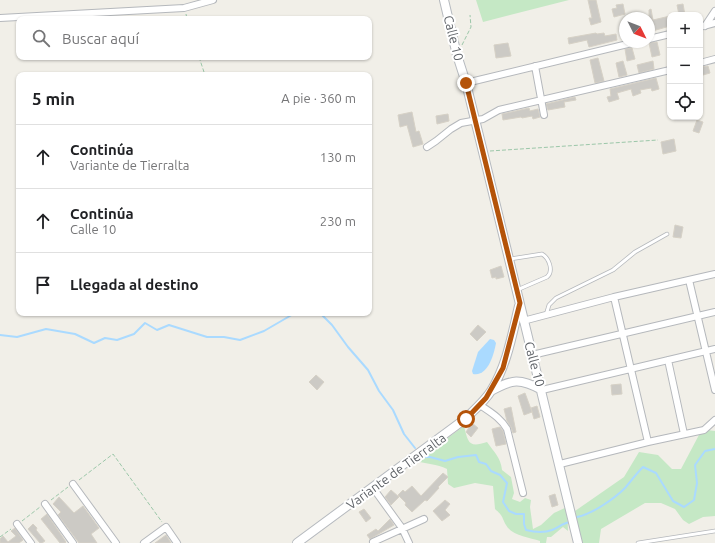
<!DOCTYPE html>
<html lang="es">
<head>
<meta charset="utf-8">
<style>
	body { margin:0; font-family:Ubuntu,sans-serif; background:#f2f2f2; color:#202124 }
	.controls { position:absolute; right:12px; top:12px; display:grid; overflow:hidden; border-radius:8px; box-shadow:0 1px 3px #0004 }
	.controls button { width:36px; height:36px; display:grid; place-items:center; padding:0; border:0; border-bottom:1px solid #e0e0e0; background:#fff; color:#202124; font:20px sans-serif }
	.compass { position:absolute; left:619px; top:12px; width:36px; height:36px; border-radius:50%; background:#fff; box-shadow:0 1px 3px #0004; rotate:132deg }
	.stop { position:absolute; width:12px; height:12px; margin:-9px; border:3px solid #b45309; border-radius:50%; background:#fff }
	.stop.end { background:#b45309; border-color:#fff; box-shadow:0 1px 4px #0008 }
	.list { margin:0; padding:0; list-style:none }
	h2 { display:flex; justify-content:space-between; align-items:center; height:52px; margin:0; padding:0 16px; font-size:17px }
	h2 small { font-size:13px; font-weight:400; color:#757577 }
	.list li { display:grid; grid-template-columns:26px 1fr auto; gap:12px; align-items:center; box-sizing:border-box; height:64px; padding:0 16px; border-top:1px solid #e0e0e0 }
	.list b { display:block; font-size:15px; white-space:nowrap }
	.list p { margin:0; font-size:13px; white-space:nowrap; color:#757577 }
	.list em { font-size:13px; font-style:normal; color:#757577 }
	.icon { flex:none; width:22px; height:22px; fill:none; stroke:currentColor; stroke-width:2; stroke-linecap:round; stroke-linejoin:round }
	.map { position:relative; flex:none; width:715px; height:543px; overflow:hidden }
	.search { position:absolute; background:#fff; box-shadow:0 1px 3px #0004; left:16px; top:16px; width:356px; height:44px; display:flex; align-items:center; gap:10px; box-sizing:border-box; padding:0 14px; border-radius:8px; color:#757577; font-size:15px }
	.panel { position:absolute; background:#fff; box-shadow:0 1px 3px #0004; left:16px; top:72px; width:356px; height:244px; border-radius:8px }
	.map>svg:first-child { display:block }
	.green { fill:#c5e8c5 }
	.water { fill:#aadaff }
	.lines { fill:none; stroke-linecap:round; stroke-linejoin:round }
	.stream { stroke:#aadaff; stroke-width:2 }
	.building { fill:#cccac5; stroke:#d6d1c6 }
	.lane-casing { stroke:#b5b8bc; stroke-width:4.5 }
	.street-casing { stroke:#b5b8bc; stroke-width:8 }
	.secondary-casing { stroke:#b6babf; stroke-width:10 }
	.path { stroke:#9cc7a9; stroke-width:1; stroke-dasharray:4 2; stroke-linecap:butt }
	.lane { stroke:#fff; stroke-width:3 }
	.street { stroke:#fff; stroke-width:6 }
	.secondary { stroke:#fff; stroke-width:8 }
	.route { stroke:#b45309; stroke-width:5 }
	.labels { text-anchor:middle; dominant-baseline:central; stroke-width:4; stroke-linejoin:round; paint-order:stroke }
	.street-label { font-size:13px; fill:#5f6368; stroke:#fff }
</style>
</head>
<body>
<div class="map">
<svg width="715" height="543" viewBox="0 0 715 543">
	<rect width="100%" height="100%" fill="#f1efe8"/>
	<!-- green -->
	<path class="green" d="M476 0H569L483 22Z
		M464 426C468 443 469 448 487 442 494 452 501 458 502 470L511 477 514 493 512 499 520 502 525 498 531 500 530 507 533 529 541 525 554 513 567 507 568 531 563 527 551 537H547L546 543H540V541C529 537 512 536 506 525 501 516 504 517 495 509L493 486 475 483 454 488 448 484 447 469C437 464 426 464 416 461Z
		M707 430 715 431V516L703 517 689 524 683 520 675 509 661 503H645L601 529 599 543H582L575 511 624 477 639 452 658 455 672 469H681L700 433Z"/>
	<!-- water -->
	<path class="water" d="M490 339 494 340 496 343C494 354 488 377 473 374L472 371 478 352Z"/>
	<g class="lines">
		<!-- stream -->
		<path class="stream" d="M320 313 332 325 348 347 368 370 379 391 393 410 404 434 415 448
			M0 335 17 337 46 329 75 334 94 343 105 338 117 340 134 334 145 323 157 330 169 325 207 337H224L240 340 264 331 295 313
			M424 457H430L445 461 458 457 476 455 479 462 486 464 491 471 500 475 507 483 503 502 509 511 516 514H524V524L526 530C534 532 544 533 552 530 559 527 563 523 570 522
			M577 517C592 514 614 499 625 488 631 481 636 474 643 467L656 473 673 501 684 507 694 500 697 483 695 465 705 451 715 449"/>
	</g>
	<!-- building -->
	<path class="building" d="M588 0H596L601 22 591 25 589 18H592Z
		M623 4 625 14 614 17 612 9 617 8 616 5Z
		M683 4 685 15H679L677 5Z
		M651 9 653 20 670 16V26L649 32V10Z
		M596 33 597 34 604 33 605 36 616 34 617 40 589 47 587 40 569 44 568 38Z
		M657 42 660 55 652 57 649 43Z
		M508 43 511 56 496 58 494 45Z
		M632 48 635 59 627 61 625 49Z
		M598 58 604 81 595 83 590 60Z
		M623 61 627 75 619 77 616 63Z
		M653 61 654 69 639 73 637 65Z
		M708 66 710 73 703 75 701 67Z
		M656 78 659 89 652 91 651 88 640 90 641 93 633 96 631 89 617 93 619 99 609 102 607 97 611 96 610 89Z
		M575 97 576 100 564 102 565 107 548 110 546 104Z
		M529 108 530 111 538 109 540 117 533 119 532 116 522 118 521 117 503 120 502 114Z
		M412 112 416 132 419 131 423 144 413 147 407 125 400 127 398 115Z
		M448 114 449 121 437 124 436 116Z
		M697 120 703 122 699 133 693 131Z
		M674 139 676 151 663 154 661 142Z
		M675 225 683 227 681 238 673 237Z
		M501 266 504 277 496 279V277L492 278 490 270Z
		M478 325 486 332 477 341 470 334Z
		M316 375 324 382 317 390 309 382Z
		M621 384 622 394 612 395 611 385Z
		M525 393 532 412 524 415 518 396Z
		M537 406 540 417 534 419 531 408Z
		M511 407 516 432 513 433 511 427 507 421 504 409Z
		M472 423 478 428 471 437 466 432Z
		M500 427 503 431 506 444 496 446 492 429Z
		M443 473 448 477 438 487 439 488 427 501 425 500 412 512 405 505 406 503 398 495 403 490 405 492 412 486 421 496Z
		M391 490 399 497 391 505 385 497Z
		M555 494 558 505 552 507 549 496Z
		M59 497 74 513 83 506 99 528 91 534 97 543H79L58 515 61 512 53 504Z
		M445 500 450 504 445 510 450 515 442 521 433 511Z
		M364 509 371 518 366 522 359 512Z
		M47 514 66 542 65 543H60L41 519Z
		M390 519 394 525 370 539 367 535 376 529 378 531Z
		M33 524 37 528 36 530 45 541 42 543H40L28 529Z
		M15 528 23 540 19 543H0V539L3 536 8 542 16 536 11 531Z
		M166 535 171 543H155Z"/>
	<g class="lines">
		<defs>
			<path id="lane" d="M510 259 542 254C549 258 554 271 547 277L517 290
				M546 315 549 305 556 298 613 270 635 252 667 234
				M638 543 715 531"/>
			<path id="street" d="M0 18 184 8 213 0
				M705 26 715 11
				M700 27 715 23
				M649 39 670 34
				M700 63 715 59
				M535 66 544 115
				M466 83 636 42
				M427 147 436 141 451 129 461 123 483 119 499 110 670 70
				M689 280 715 390
				M614 297 648 442
				M523 321 614 297 715 274
				M532 355 715 312
				M668 360 684 434
				M542 390 715 349
				M480 405C490 412 501 418 507 429L523 493
				M560 464 648 442 704 430 715 420
				M73 484 116 543
				M373 488 402 528 409 543
				M45 504 73 543
				M17 524 31 543
				M373 542 424 519
				M144 543 166 527 177 543"/>
			<path id="secondary" d="M444 0 457 55 466 83 483 152 578 543
				M491 391C512 379 520 378 542 390
				M297 543 465 419C474 410 484 402 491 391 507 365 512 335 519 306"/>
		</defs>
		<!-- lane casing -->
		<use href="#lane" class="lane-casing"/>
		<!-- street casing -->
		<use href="#street" class="street-casing"/>
		<!-- secondary casing -->
		<use href="#secondary" class="secondary-casing"/>
		<!-- path -->
		<path class="path" d="M186 14 187 19
			M462 45 471 27 470 15
			M199 57 205 75
			M490 151 658 140
			M79 480 113 454 162 522
			M51 500 68 487
			M22 521 40 507
			M0 537 11 529"/>
		<!-- lane -->
		<use href="#lane" class="lane"/>
		<!-- street -->
		<use href="#street" class="street"/>
		<!-- secondary -->
		<use href="#secondary" class="secondary"/>
	</g>
	<g class="lines">
		<!-- route -->
		<path class="route" d="M466 419 486 398 503 368 520 303 466 83"/>
	</g>
	<g class="labels">
		<!-- street labels -->
		<g class="street-label">
			<text transform="translate(454 38) rotate(76)">Calle 10</text>
			<text transform="translate(535 364) rotate(75)">Calle 10</text>
			<text transform="translate(396 471) rotate(-36)">Variante de Tierralta</text>
		</g>
	</g>
</svg>
<div class="controls">
<button>+</button>
<button>−</button>
<button><svg class="icon" aria-label="locate" viewBox="0 0 24 24"><circle cx="12" cy="12" r="6"/><path d="M12 2v4M12 18v4M2 12h4M18 12h4"/></svg></button>
</div>
<svg class="compass" viewBox="-18 -18 36 36"><path d="M0-13l5 13h-10z" fill="#e53935"/><path d="M0 13l5-13h-10z" fill="#757577"/></svg>
<div class="stop" style="left:466px;top:419px"></div>
<div class="stop end" style="left:466px;top:83px"></div>
<div class="search"><svg class="icon" aria-label="search" viewBox="0 0 24 24"><circle cx="10" cy="10" r="6"/><path d="M15 15l6 6"/></svg>Buscar aquí</div>
<section class="panel">
<h2>5 min<small>A pie · 360 m</small></h2>
<ul class="list">
<li><svg class="icon" aria-label="ahead" viewBox="0 0 24 24"><path d="M12 20V5M6 11l6-6 6 6"/></svg><div><b>Continúa</b><p>Variante de Tierralta</p></div><em>130 m</em></li>
<li><svg class="icon" aria-label="ahead" viewBox="0 0 24 24"><path d="M12 20V5M6 11l6-6 6 6"/></svg><div><b>Continúa</b><p>Calle 10</p></div><em>230 m</em></li>
<li><svg class="icon" aria-label="arrive" viewBox="0 0 24 24"><path d="M6 21V4h12l-3 4 3 4H6"/></svg><div><b>Llegada al destino</b></div></li>
</ul>
</section>
</div>
</body>
</html>
